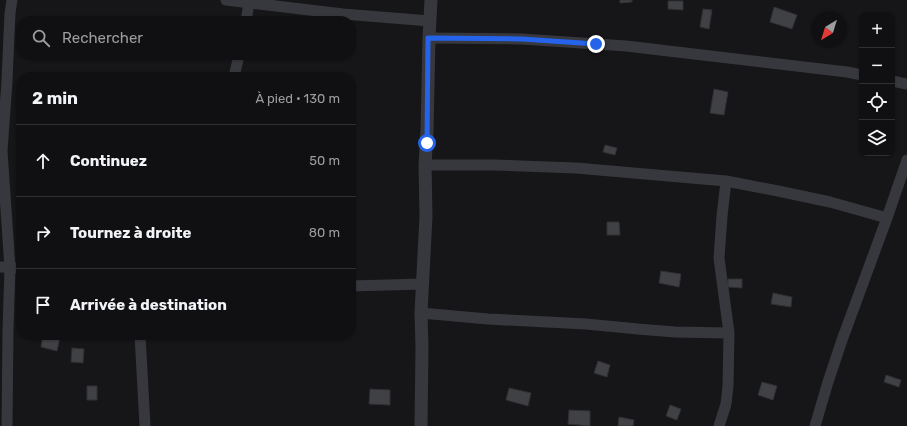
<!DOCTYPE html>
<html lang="fr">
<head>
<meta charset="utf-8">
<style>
	body { margin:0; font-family:Rubik,sans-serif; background:#19191b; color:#f1f3f6 }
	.controls { position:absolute; right:12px; top:12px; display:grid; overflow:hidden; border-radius:8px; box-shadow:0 1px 3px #0004 }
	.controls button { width:36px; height:36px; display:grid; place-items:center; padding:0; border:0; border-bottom:1px solid #303032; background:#101012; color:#f1f3f6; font:20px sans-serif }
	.compass { position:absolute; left:811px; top:12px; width:36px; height:36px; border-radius:50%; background:#101012; box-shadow:0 1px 3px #0004; rotate:218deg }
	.stop { position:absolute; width:12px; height:12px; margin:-9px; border:3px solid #2563eb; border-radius:50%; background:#fff }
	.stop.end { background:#2563eb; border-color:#fff; box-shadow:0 1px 4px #0008 }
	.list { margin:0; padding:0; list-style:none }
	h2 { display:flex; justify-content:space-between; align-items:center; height:52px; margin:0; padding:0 16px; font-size:17px }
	h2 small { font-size:13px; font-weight:400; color:#9c9d9f }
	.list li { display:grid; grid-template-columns:26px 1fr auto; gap:12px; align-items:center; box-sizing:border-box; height:72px; padding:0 16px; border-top:1px solid #303032 }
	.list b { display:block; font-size:15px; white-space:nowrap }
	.list em { font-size:13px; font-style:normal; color:#9c9d9f }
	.icon { flex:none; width:22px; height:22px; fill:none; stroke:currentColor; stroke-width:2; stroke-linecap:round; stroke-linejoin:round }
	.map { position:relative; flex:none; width:907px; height:426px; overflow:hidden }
	.search { position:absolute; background:#101012; box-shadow:0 1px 3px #0004; left:16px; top:16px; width:340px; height:44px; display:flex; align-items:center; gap:10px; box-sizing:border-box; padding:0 14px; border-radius:16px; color:#9c9d9f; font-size:15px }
	.panel { position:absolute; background:#101012; box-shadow:0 1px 3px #0004; left:16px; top:72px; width:340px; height:268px; border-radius:16px }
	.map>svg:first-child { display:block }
	.building { fill:#404145; stroke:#303034 }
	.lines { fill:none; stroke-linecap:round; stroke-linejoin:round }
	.minor { stroke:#37383d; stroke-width:11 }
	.tertiary { stroke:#37383d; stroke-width:13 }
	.route { stroke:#2563eb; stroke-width:5 }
</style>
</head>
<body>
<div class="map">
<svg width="907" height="426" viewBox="0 0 907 426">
	<rect width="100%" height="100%" fill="#161618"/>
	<!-- building -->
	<path class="building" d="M620 0H632V2L620 3Z
		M668 1H683V10L668 9Z
		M774 7 797 15 792 29 770 22Z
		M703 9 712 10 709 29 700 27Z
		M714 89 728 92 724 115 710 113Z
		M605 145 617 148 615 155 603 152Z
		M607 222H619L620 235H607Z
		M661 271 681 274 679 287 659 283Z
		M728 279H742V288L728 287Z
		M773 293 792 297 791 307 771 304Z
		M43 335H48L60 337 57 351 41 347Z
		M72 348 84 349 83 363 71 362Z
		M598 361 610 365 607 377 594 373Z
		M886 375 901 380 899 387 884 382Z
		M762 382 777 386 773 400 758 395Z
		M87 386H97V400H87Z
		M509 388 531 393 528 406 506 400Z
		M370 389 390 390V405L369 404Z
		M670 405 681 409 677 420 666 416Z
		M569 410 590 411V426L568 424Z
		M619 417 634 420 633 426H618Z"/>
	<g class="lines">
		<!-- minor -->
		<path class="minor" d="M226 0 343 14 430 21
			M246 21 249 3
			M429 38 522 39 626 46 847 72 862 75
			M234 77 239 55
			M892 81 907 84
			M425 165H494L576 168 726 181 778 191 830 202 887 218
			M0 267 21 268
			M351 286 423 284
			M421 313 488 319 586 324 638 329 675 332 729 333
			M140 335 145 426
			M7 426 8 330 10 268 2 151 7 81 10 13 12 0
			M719 426 726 404 728 386 729 333 719 258 722 216 726 181
			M815 426 828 382 842 340 887 218 907 160"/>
		<!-- tertiary -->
		<path class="tertiary" d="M421 426 422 347 421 313 426 216 425 165 427 132 429 38 431 0"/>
	</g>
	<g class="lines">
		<!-- route -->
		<path class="route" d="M427 143 428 38 522 39 596 44"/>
	</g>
</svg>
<div class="controls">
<button>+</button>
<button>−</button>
<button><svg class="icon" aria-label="locate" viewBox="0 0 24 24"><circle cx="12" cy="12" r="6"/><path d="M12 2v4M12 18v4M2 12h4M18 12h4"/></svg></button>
<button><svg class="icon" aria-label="layers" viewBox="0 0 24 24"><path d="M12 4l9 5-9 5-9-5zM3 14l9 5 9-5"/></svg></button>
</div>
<svg class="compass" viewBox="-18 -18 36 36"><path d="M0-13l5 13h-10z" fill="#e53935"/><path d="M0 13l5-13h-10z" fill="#9c9d9f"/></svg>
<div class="stop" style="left:427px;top:143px"></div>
<div class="stop end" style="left:596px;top:44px"></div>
<div class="search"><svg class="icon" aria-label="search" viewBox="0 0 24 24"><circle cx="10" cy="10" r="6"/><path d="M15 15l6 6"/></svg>Rechercher</div>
<section class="panel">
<h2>2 min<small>À pied · 130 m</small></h2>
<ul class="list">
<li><svg class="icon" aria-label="ahead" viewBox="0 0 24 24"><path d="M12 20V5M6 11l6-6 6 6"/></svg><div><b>Continuez</b></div><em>50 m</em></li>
<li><svg class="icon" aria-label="right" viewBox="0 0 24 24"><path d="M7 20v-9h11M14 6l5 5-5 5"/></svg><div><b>Tournez à droite</b></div><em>80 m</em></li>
<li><svg class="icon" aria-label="arrive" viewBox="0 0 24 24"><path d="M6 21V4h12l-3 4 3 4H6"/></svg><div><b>Arrivée à destination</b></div></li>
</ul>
</section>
</div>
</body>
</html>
